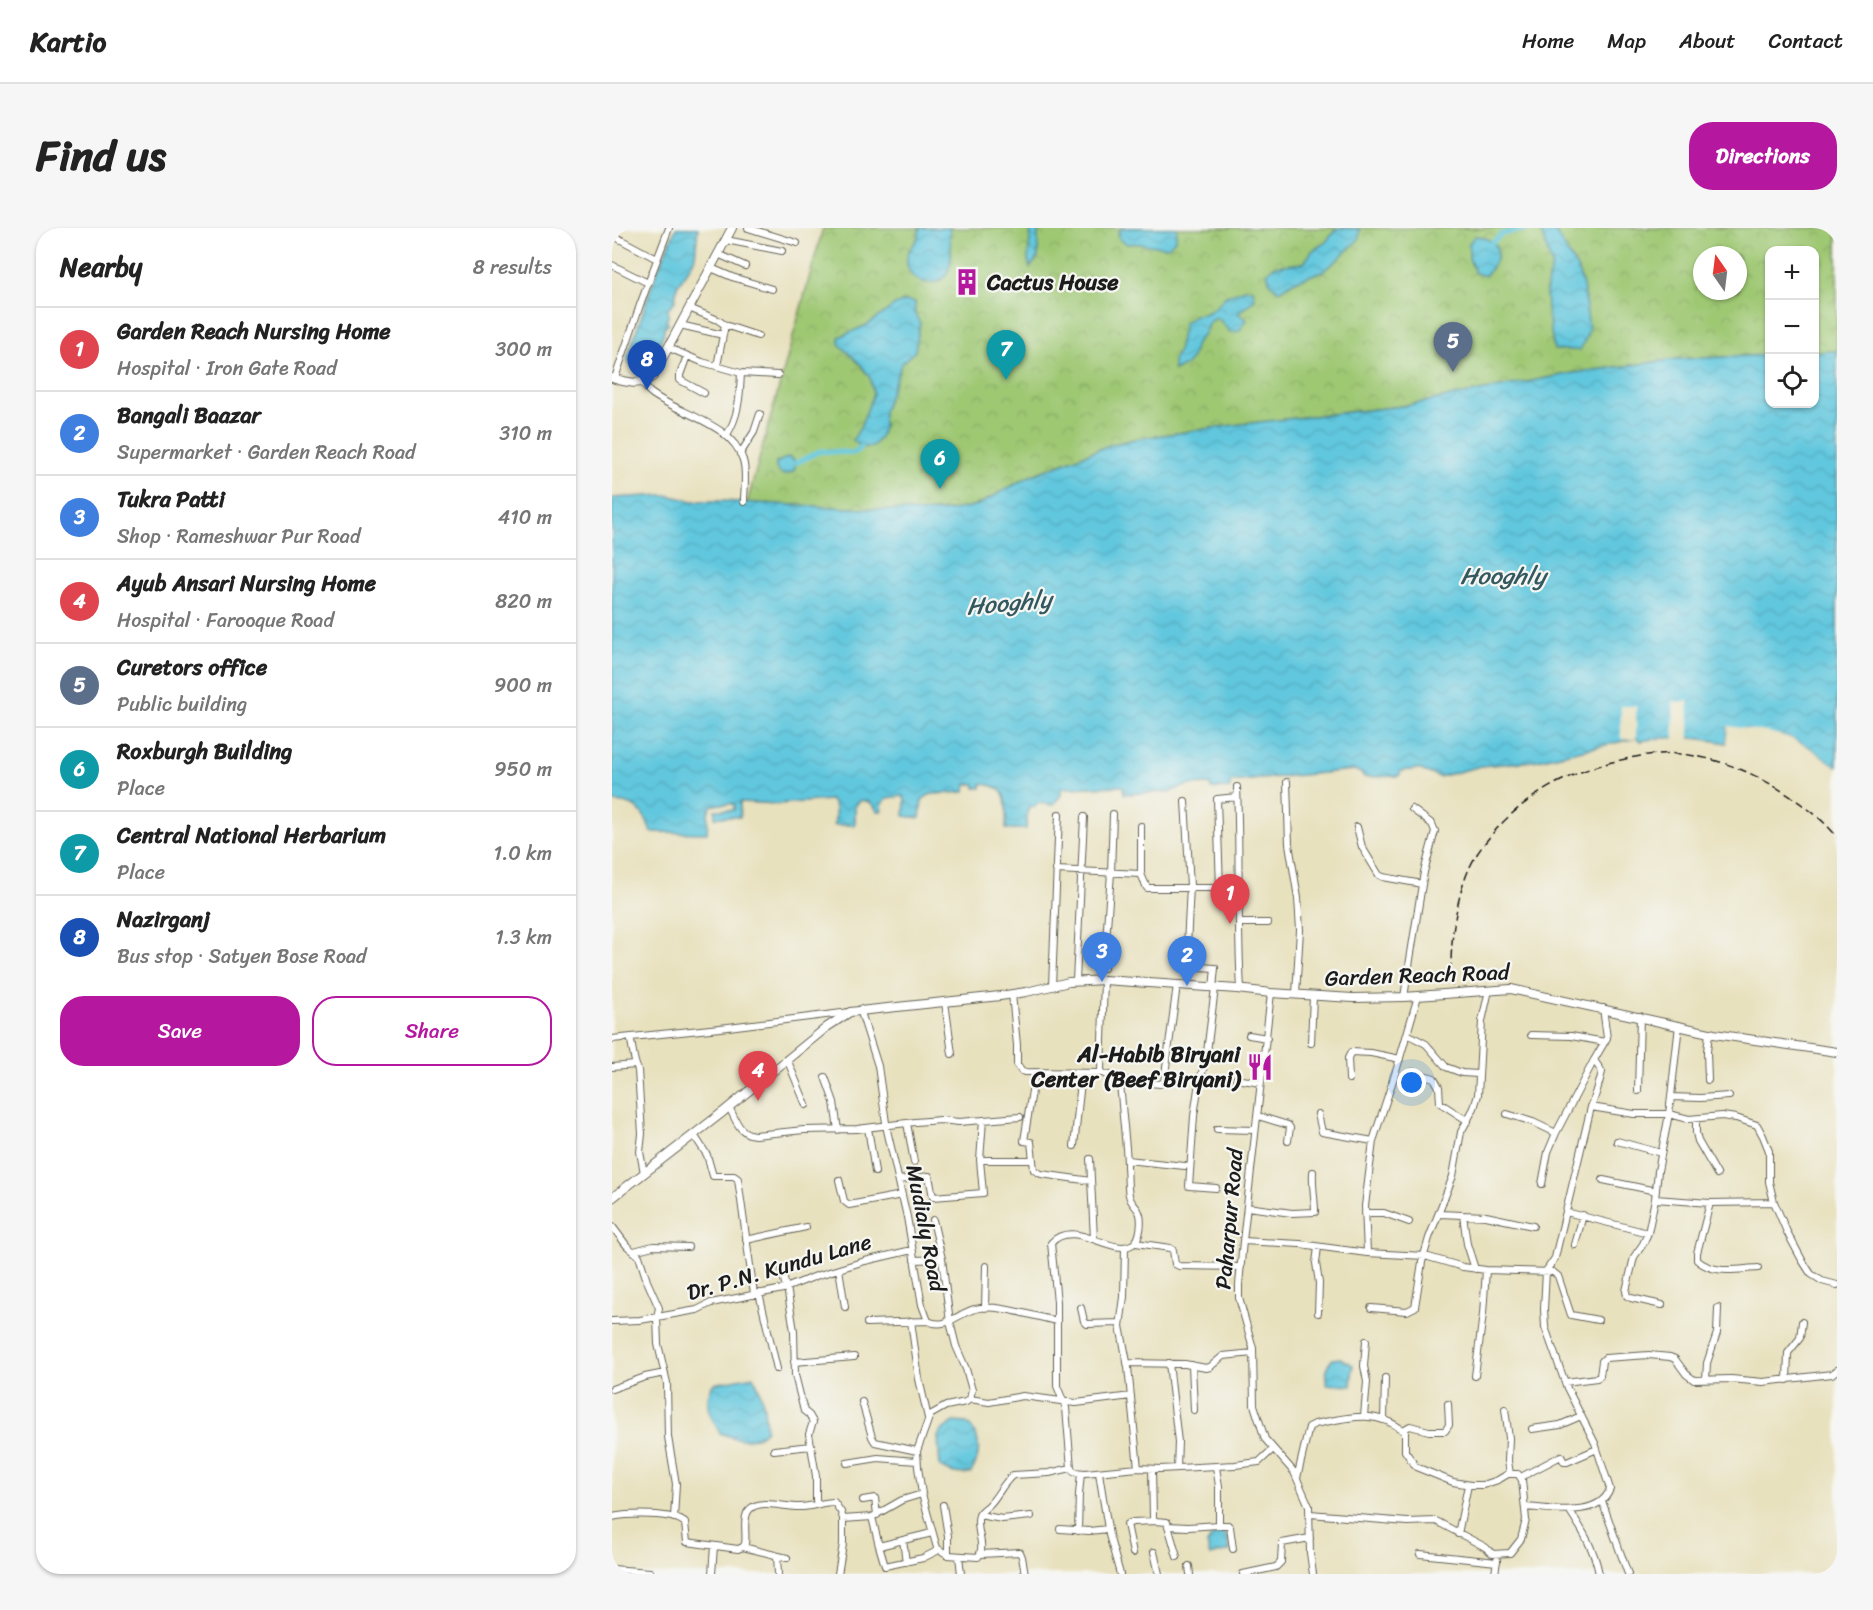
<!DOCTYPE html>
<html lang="en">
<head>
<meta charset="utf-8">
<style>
	body { margin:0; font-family:Sriracha,sans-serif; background:#f6f6f6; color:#222 }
	.controls { position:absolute; right:18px; top:18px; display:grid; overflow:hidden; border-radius:12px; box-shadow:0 2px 4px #0004 }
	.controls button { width:54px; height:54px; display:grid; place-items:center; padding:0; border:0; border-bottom:2px solid #e0e0e0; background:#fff; color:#222; font:30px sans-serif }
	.compass { position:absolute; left:1081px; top:18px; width:54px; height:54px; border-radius:50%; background:#fff; box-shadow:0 2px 4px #0004; rotate:346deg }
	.you { position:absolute; left:800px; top:855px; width:21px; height:21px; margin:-15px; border:4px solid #fff; border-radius:50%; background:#1a73e8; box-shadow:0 0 0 9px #1a73e833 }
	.badge { display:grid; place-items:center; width:39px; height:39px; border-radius:50%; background:#b5179e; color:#fff; font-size:20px; font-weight:700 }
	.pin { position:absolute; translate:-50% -50px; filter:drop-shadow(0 2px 3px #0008) }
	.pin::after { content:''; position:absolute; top:32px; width:21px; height:18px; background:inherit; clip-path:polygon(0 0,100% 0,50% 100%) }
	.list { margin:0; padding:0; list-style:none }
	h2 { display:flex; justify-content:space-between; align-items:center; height:78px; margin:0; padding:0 24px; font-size:26px }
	h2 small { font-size:20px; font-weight:400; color:#767676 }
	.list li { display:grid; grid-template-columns:39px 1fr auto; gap:18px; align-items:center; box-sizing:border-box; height:84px; padding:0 24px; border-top:2px solid #e0e0e0 }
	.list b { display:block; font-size:22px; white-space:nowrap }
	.list p { margin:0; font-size:20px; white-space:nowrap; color:#767676 }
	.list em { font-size:20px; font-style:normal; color:#767676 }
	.actions { display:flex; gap:12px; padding:18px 24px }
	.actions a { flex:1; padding:14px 0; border:2px solid #b5179e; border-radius:24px; text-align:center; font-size:21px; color:#b5179e }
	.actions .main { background:#b5179e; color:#fff }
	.icon { flex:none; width:33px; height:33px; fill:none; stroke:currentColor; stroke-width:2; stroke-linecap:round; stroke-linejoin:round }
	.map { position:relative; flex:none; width:1225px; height:1346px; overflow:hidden; border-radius:24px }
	header { display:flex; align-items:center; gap:36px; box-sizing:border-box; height:84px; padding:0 30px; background:#fff; border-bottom:2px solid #e0e0e0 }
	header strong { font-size:28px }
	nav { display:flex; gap:33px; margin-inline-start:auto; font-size:21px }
	.intro { display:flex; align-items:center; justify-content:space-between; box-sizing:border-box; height:144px; padding:0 36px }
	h1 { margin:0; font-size:42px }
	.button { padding:15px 27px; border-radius:24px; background:#b5179e; color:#fff; font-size:21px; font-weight:700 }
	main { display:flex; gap:36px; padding:0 36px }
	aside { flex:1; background:#fff; border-radius:24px; box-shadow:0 2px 4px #0004 }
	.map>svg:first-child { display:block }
	.park { fill:url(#park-crowns); stroke:#5e7248; stroke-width:1.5; fill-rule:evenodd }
	.water { fill:url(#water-waves); stroke:#3e727d; stroke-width:1.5 }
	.pier { fill:#e8e1be }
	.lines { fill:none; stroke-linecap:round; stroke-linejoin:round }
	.canal { stroke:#61c7de; stroke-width:5 }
	.minor-casing { stroke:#636155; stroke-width:8 }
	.major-casing { stroke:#636155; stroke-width:10 }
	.minor { stroke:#fff; stroke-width:6 }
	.major { stroke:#fff; stroke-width:8 }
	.rail { stroke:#1c1c1c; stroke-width:1.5; stroke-dasharray:9 4.5; stroke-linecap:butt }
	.labels { text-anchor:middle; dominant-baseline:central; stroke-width:4.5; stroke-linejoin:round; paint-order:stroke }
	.poi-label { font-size:22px; font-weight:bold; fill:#1c1c1c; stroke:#f6f6f2; text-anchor:start }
	.street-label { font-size:22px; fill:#1c1c1c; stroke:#f6f6f2 }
	.water-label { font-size:24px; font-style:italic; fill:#345860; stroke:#f6f6f2 }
</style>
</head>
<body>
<header>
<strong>Kartio</strong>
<nav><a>Home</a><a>Map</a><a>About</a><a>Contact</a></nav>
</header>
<div class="intro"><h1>Find us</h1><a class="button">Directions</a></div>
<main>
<aside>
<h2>Nearby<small>8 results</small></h2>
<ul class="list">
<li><span class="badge" style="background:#e0444e">1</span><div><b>Garden Reach Nursing Home</b><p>Hospital · Iron Gate Road</p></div><em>300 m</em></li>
<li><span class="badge" style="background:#3f7fe0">2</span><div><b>Bangali Baazar</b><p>Supermarket · Garden Reach Road</p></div><em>310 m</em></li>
<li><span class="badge" style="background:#3f7fe0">3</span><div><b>Tukra Patti</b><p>Shop · Rameshwar Pur Road</p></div><em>410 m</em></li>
<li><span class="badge" style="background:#e0444e">4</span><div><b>Ayub Ansari Nursing Home</b><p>Hospital · Farooque Road</p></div><em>820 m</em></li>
<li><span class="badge" style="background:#5c6f8a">5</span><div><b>Curetors office</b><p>Public building</p></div><em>900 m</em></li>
<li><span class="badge" style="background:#0f9aa8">6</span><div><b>Roxburgh Building</b><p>Place</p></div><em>950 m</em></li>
<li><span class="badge" style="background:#0f9aa8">7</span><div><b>Central National Herbarium</b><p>Place</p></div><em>1.0 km</em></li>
<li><span class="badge" style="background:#1a4fb4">8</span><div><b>Nazirganj</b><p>Bus stop · Satyen Bose Road</p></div><em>1.3 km</em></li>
</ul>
<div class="actions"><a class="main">Save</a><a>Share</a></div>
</aside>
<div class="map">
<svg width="1225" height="1346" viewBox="0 0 1225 1346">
	<defs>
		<pattern id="park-crowns" width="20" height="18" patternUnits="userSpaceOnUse" patternTransform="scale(1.5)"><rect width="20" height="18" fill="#9fc873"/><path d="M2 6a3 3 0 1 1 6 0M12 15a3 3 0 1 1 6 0" fill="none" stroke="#88ab63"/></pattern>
		<pattern id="water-waves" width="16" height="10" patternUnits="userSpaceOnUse" patternTransform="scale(1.5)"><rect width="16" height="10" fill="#61c7de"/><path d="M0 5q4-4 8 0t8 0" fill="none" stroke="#54aabe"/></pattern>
	</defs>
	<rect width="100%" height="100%" fill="#f6f6f2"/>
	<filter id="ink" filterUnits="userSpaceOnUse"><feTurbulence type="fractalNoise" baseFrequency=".0167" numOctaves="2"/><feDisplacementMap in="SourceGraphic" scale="12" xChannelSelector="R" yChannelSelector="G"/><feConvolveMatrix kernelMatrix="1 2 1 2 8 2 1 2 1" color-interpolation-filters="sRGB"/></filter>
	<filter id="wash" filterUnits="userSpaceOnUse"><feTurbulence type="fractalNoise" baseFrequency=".008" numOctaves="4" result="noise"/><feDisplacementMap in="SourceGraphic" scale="24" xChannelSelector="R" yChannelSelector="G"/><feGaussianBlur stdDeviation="1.35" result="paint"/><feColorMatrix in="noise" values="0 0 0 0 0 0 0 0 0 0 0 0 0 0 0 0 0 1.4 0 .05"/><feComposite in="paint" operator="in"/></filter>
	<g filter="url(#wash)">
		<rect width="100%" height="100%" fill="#e8e1be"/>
		<!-- park -->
		<path class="park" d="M211 0H1225V123L1203 124 1202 22H1158L1157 127 1066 131 961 145 791 178 630 196 523 211 498 217 436 241 418 248 366 277 351 281 311 284 135 275ZM1090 27H1126V63H1090Z"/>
		<!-- water -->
		<path class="water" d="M64 0H86L83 29 78 39 65 58 63 73 56 81V89L54 93 57 96 52 99V104L35 148 32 150 17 135 15 130 44 46Z
			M308 0H338C337 14 342 29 336 43 326 65 292 54 295 30 295 22 303 17 306 9 307 6 307 3 308 0Z
			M419 0H426V29L418 40 416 32Z
			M511 0H565L564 11 556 19C541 19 531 14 515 16L508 12 506 4Z
			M727 0 748 1 747 11 724 33 711 43 681 54 667 63 658 55 655 45 662 38 692 35 700 23 714 14 724 1Z
			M928 0H941L965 40 971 57 977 100 974 110 968 122H942L935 81 934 65 936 51 940 38Z
			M863 8C892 12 890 29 873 48L863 45 857 30V15Z
			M633 61 641 62 643 71 626 85 635 92 627 103 618 104 606 90 598 93 591 107 584 115 580 130 574 137 562 143 561 133 566 123 572 95 583 87 592 86 604 79 614 68Z
			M293 73 303 74V86L308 95 303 123 290 135 271 184V200L268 209 260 219H249L241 212 249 198 261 166 258 150 249 137 227 116V109L255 97 283 77Z
			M1225 123V539L1195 518 1176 509 1116 499 1114 515C1083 509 1060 507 1028 513L1025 510 921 533 869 538 827 549 806 541 789 543 787 548 752 549 749 545 742 542 618 554V560L599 561 598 556 576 557 557 564 512 566 511 558 449 560V567L441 577 426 575 423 579H416L414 601H394C394 578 399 557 369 556V560H363V556H354L353 564 321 566 317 567 310 572 308 590 292 588 293 572 291 568 275 570 270 577V583H265C261 575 256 571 247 573L243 579V597H222C223 588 226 577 218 572L165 576 128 574V589H103V582H122V576C92 575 97 577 95 605L39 604C32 582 23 574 0 574V270L54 267 81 273H109L311 284 335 283 366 277 418 248 436 241 498 217 523 211 630 196 791 178 961 145 1066 131 1157 127 1158 176H1202L1203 124Z
			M176 229 181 231 184 235 182 243 174 247 169 246 164 240V235Z
			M728 1130 741 1137 739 1158 714 1156 715 1138 721 1131Z
			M141 1148C151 1166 153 1182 154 1202 141 1216 124 1211 108 1205 98 1187 90 1176 101 1156Z
			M342 1194 355 1195C371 1210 369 1227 359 1245 347 1247 339 1245 328 1239L326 1209 329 1203Z
			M607 1304 613 1306 616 1310 618 1323 598 1328 595 1316 600 1308Z"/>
		<!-- pier -->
		<path class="pier" d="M1076 473 1078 512H1062L1061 474Z
			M1009 478H1024V511H1009Z
			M1116 498 1155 504 1176 509 1195 518 1225 539V542L1194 521 1175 512 1155 507 1119 502 1117 515H1114Z"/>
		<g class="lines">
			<!-- canal -->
			<path class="canal" d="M881 14 890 6 919 0
				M184 235 208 223 242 225 249 219"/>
		</g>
	</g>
	<g filter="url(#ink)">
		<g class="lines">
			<defs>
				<path id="minor" d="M136 0 185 15
					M0 7 45 31
					M114 12 170 23
					M106 26 133 38
					M0 37 36 55
					M99 40 120 49 160 61
					M77 80 106 92 113 97 105 138
					M68 97 111 107
					M113 97 146 108
					M57 120 90 134 129 145 166 147
					M75 128 68 147V152L92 165
					M3 150 28 77 57 0
					M30 155C33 158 36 163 39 165 66 186 120 195 131 232 135 245 132 261 132 274
					M114 208C127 189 128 167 129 145
					M128 226 142 204 148 186
					M675 554 677 616 686 670 688 702 684 766
					M625 559C628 626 625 694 629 761
					M573 573 578 658 574 738 603 740 601 760
					M529 598V646
					M745 599 750 619 767 647 771 649 810 656
					M444 642 529 646 535 660H628
					M608 661 605 571 625 569
					M627 695H656
					M492 740 499 645 501 586
					M492 752 489 843 492 846 503 848 507 852C510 867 510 883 512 898 513 912 515 925 515 939 516 948 515 958 517 967 518 974 522 976 526 982 531 990 529 1011 521 1016 501 1030 462 989 439 1015L445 1074V1158L454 1180 459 1240 462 1244 473 1245 526 1240 548 1241 623 1237 647 1234 661 1221
					M464 753 472 589
					M440 758 447 586
					M603 760 594 832 587 854 582 888 577 958 604 960
					M659 765 631 1013 627 1057V1070L641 1120 642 1177 653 1211 682 1244 697 1278 698 1325 701 1346
					M400 766 405 817V836L410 843 414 844 490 845
					M792 769 812 644 823 603 820 596 800 581
					M333 774 340 826
					M248 781 266 838 275 902 295 989 310 1077 316 1093C334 1102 346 1085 363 1081 385 1075 422 1089 445 1093
					M795 806 814 816 834 839 850 845 866 846
					M637 807 655 810
					M919 807 959 808 993 814
					M18 809C21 819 21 833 26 842L30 906 28 924 32 945
					M0 811 108 800 238 784
					M699 815 701 768
					M175 831 194 877
					M0 839 23 837
					M423 844 412 913 419 914 422 942 429 946 479 953
					M801 844 822 850 827 859 828 875 856 893
					M213 849 222 874 226 902
					M624 851 649 855
					M737 851 736 830 739 824 759 825 788 831
					M507 852 548 856 552 854 565 757
					M1096 852 1095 824 1097 804
					M1026 863 1028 788
					M1059 869 1088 870 1117 868
					M117 879C124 892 127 906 143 907L192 902 245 901 303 894 329 892 347 894 408 889
					M979 879 1022 886H1057L1077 891 1110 888 1124 890 1145 897 1151 908 1157 923V954L1162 974 1175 1004 1190 1032 1199 1046 1210 1053 1225 1057
					M706 886 710 904 761 913
					M895 886 921 894 944 905
					M646 888 676 897 678 900 676 913
					M1084 891V905L1086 913 1105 946
					M295 895 302 934
					M256 900 263 944
					M605 901 643 902
					M82 907 95 927 101 948H122L126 951 142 1066
					M1005 913 1049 925
					M462 918 470 845
					M478 931 482 1011
					M368 932H419
					M515 932 573 938
					M227 952 232 973 237 977 290 967
					M287 952 317 948 321 969 371 965 368 932 371 892
					M991 952 1044 963
					M930 956 936 924 944 905 982 832 995 810 991 780
					M1043 971 1098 975 1162 974
					M1098 975 1085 1025V1032C1102 1047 1125 1041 1146 1040
					M635 979 680 985 703 984C703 971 700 958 701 944
					M954 984 1036 1005
					M753 985H772L797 994
					M827 986 874 988 921 998
					M851 987 855 1016 863 1041
					M321 992 330 1031 338 1094 344 1118 354 1141 360 1162 358 1171 354 1174 334 1178 318 1187 305 1223 306 1239 310 1266 325 1320 336 1327 366 1329C375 1318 362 1301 367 1287 369 1283 373 1281 377 1277 386 1268 391 1255 401 1247L437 1245 459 1240
					M0 998 15 1018 27 1028 35 1053 47 1080 45 1089 46 1116 55 1155 56 1209 64 1256 62 1290
					M134 1012 194 999
					M631 1013 688 1016 755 1025 813 1028 851 1039 874 1042 941 1044 946 1048 959 1087 986 1092
					M524 1015 558 1020 561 1022 563 1036 567 1038 629 1039
					M963 1017 971 987
					M513 1019 512 1069 508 1098 516 1139 526 1240
					M706 1019 704 1035 707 1055 706 1085
					M22 1023 41 1018 76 1019
					M755 1025 753 978 761 913 785 840 806 768
					M302 1032 330 1031
					M227 1041 233 1079
					M170 1042 174 1060
					M175 1059 182 1103 183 1147 192 1183 197 1187 201 1194 197 1206 204 1248V1272L205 1276
					M147 1065 165 1141
					M1050 1077 1019 1070 1015 1068 1014 1063 1022 1029 1031 1016 1036 1005 1043 971 1046 943 1057 886 1067 797
					M373 1080 374 1038
					M469 1080 472 1093 475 1096 508 1095
					M759 1080 795 1083 803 1079 810 1034 817 1010 841 948 849 904 862 880 866 867 870 793 877 762
					M0 1093 28 1092 85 1082 99 1075 171 1061 204 1048 253 1033 300 1022
					M299 1093 307 1151 316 1190
					M255 1095 316 1093
					M182 1134 242 1129
					M515 1135 573 1136 594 1140 598 1139 611 1128 641 1125
					M557 1135 566 1214 565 1240
					M580 1137 582 1182
					M863 1148 871 1086 874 1042
					M1094 1151 1095 1135 1105 1105 1106 1080
					M1175 1152 1176 1125 1188 1110 1190 1094
					M953 1154 985 1150 988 1148 990 1133 993 1130 1037 1127 1058 1129 1063 1131 1074 1146 1082 1152 1119 1151 1151 1154 1220 1146 1225 1142
					M0 1161 33 1149 53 1145
					M358 1171 377 1174 411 1168 464 1175 519 1168
					M250 1174 260 1209 263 1214 305 1223
					M893 1181 897 1210 896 1233 898 1246
					M752 1188 755 1154 752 1138 754 1113
					M772 1192 773 1150
					M920 1201 948 1197 969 1188
					M791 1202 798 1198 817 1203H833L837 1197 836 1176
					M162 1222 199 1218
					M235 1235 266 1230 305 1233
					M604 1239 607 1258V1297H616L618 1299 621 1321
					M540 1241 541 1290 543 1293 555 1294 565 1329
					M487 1245 497 1307 508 1346
					M909 1249 949 1228 952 1234H955L985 1221
					M685 1250 697 1199 703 1196C735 1190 764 1180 793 1204V1223L804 1239 841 1254 859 1257H871L886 1252 896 1246H906L910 1252 914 1292 909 1311 898 1325 881 1326 873 1319 824 1293 795 1294 698 1286
					M251 1272 263 1270 265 1287
					M990 1273 1016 1346
					M331 1277 336 1308V1327
					M913 1279C938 1280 987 1291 998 1261L983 1215 955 1160 933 1099 932 1081 934 1043 943 1030 946 1017 979 879C984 868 987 856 990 844L982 832
					M958 1283C971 1303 983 1323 987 1346
					M367 1287 390 1291 419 1288
					M0 1289C16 1286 61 1284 73 1295L75 1314 126 1321 131 1319 133 1316C135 1306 130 1290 137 1282 147 1270 175 1280 188 1279 200 1279 210 1274 222 1274L229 1284 231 1291 260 1289 290 1272 310 1266
					M260 1289 267 1318 320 1305
					M556 1298 576 1299 607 1297
					M448 1301 477 1303 496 1301
					M466 1303 467 1266 469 1245
					M846 1306 856 1257
					M291 1312 294 1334
					M267 1318 273 1338 311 1330 327 1322
					M131 1319 175 1330
					M542 1324 547 1346
					M521 1325 515 1296 521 1294 543 1293
					M369 1326 408 1324 410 1329 413 1346
					M808 1326 885 1334
					M165 1328 166 1346
					M347 1328 349 1346
					M577 1338 578 1346
					M0 1341 38 1344
					M100 1346 102 1318
					M226 1346 231 1316V1291
					M631 1346 664 1339 669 1334 670 1315 698 1310
					M883 1346 885 1332"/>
				<path id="major" d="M0 150C15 154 28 159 41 148L120 0
					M0 970 111 884 215 799 238 784 388 768 414 764 457 754 492 752 625 761 659 765 741 770 792 769 899 761 1102 806 1225 824"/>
			</defs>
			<!-- minor casing -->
			<use href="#minor" class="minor-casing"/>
			<!-- major casing -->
			<use href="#major" class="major-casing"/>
			<!-- minor -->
			<use href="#minor" class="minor"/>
			<!-- major -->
			<use href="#major" class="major"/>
			<!-- rail -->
			<path class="rail" d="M840 758C836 721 844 658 865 626 901 572 956 542 1018 530 1037 526 1057 524 1077 527 1112 532 1144 546 1173 565 1192 577 1211 591 1225 609"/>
		</g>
	</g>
	<!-- icons -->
	<defs>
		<symbol id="building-bare" viewBox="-9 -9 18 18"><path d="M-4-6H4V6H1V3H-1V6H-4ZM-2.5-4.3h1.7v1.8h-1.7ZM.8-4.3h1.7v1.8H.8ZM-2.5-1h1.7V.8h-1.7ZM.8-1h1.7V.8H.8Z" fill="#b5179e" stroke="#f6f6f2" stroke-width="2.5" paint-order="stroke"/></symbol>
		<symbol id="restaurant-bare" viewBox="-9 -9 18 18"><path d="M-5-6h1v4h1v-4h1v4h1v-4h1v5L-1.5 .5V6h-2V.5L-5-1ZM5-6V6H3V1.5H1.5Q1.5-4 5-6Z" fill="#b5179e" stroke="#f6f6f2" stroke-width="2.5" paint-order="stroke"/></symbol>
	</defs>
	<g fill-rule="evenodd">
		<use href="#building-bare" x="336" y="35" width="38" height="38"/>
		<use href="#restaurant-bare" x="629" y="820" width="38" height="38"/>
	</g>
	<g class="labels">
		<!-- poi labels -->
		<g class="poi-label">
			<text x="375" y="54">Cactus House</text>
			<text x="628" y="826" text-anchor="end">Al-Habib Biryani<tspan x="628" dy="25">Center (Beef Biryani)</tspan></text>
		</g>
		<!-- street labels -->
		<g class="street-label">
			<text transform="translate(805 747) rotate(-2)">Garden Reach Road</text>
			<text transform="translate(617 991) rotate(-85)">Paharpur Road</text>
			<text transform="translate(314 1000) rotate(79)">Mudialy Road</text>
			<text transform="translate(167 1039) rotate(-16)">Dr. P.N. Kundu Lane</text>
		</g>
		<!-- water labels -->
		<g class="water-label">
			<text x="891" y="348">Hooghly</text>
			<text transform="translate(397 375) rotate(-5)">Hooghly</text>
		</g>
	</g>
</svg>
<div class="controls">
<button>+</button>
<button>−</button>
<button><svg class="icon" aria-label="locate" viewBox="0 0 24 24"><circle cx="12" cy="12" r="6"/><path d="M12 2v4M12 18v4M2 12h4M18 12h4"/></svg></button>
</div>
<svg class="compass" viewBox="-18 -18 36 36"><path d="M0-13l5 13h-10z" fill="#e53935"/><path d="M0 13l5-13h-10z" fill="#767676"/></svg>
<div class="you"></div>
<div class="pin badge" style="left:618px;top:696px;background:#e0444e">1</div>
<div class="pin badge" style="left:575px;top:758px;background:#3f7fe0">2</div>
<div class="pin badge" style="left:490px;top:754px;background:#3f7fe0">3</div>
<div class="pin badge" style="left:146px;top:873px;background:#e0444e">4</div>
<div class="pin badge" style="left:841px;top:144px;background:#5c6f8a">5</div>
<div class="pin badge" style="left:328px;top:261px;background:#0f9aa8">6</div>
<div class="pin badge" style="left:394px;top:152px;background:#0f9aa8">7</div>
<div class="pin badge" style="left:35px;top:162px;background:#1a4fb4">8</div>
</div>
</main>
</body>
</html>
